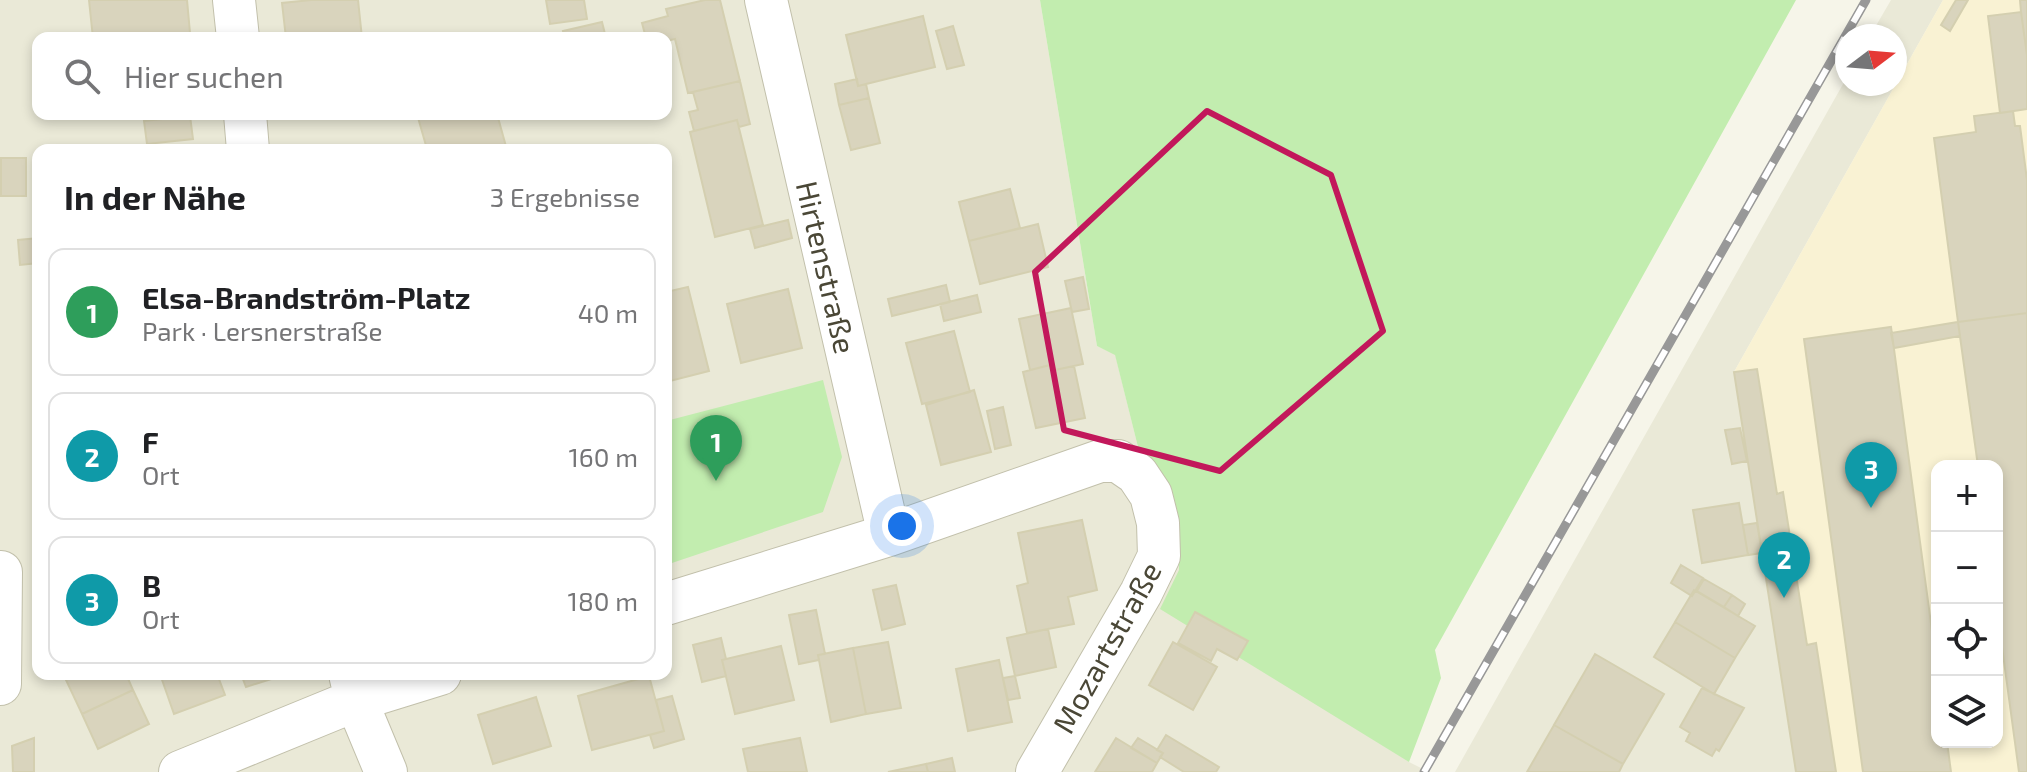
<!DOCTYPE html>
<html lang="de">
<head>
<meta charset="utf-8">
<style>
	body { margin:0; font-family:"Exo 2",sans-serif; background:#f6f6f6; color:#202124 }
	.controls { position:absolute; right:24px; bottom:24px; display:grid; overflow:hidden; border-radius:16px; box-shadow:0 4px 12px #0003 }
	.controls button { width:72px; height:72px; display:grid; place-items:center; padding:0; border:0; border-bottom:2px solid #e0e0e0; background:#fff; color:#202124; font:40px sans-serif }
	.compass { position:absolute; left:1835px; top:24px; width:72px; height:72px; border-radius:50%; background:#fff; box-shadow:0 4px 12px #0003; rotate:74deg }
	.you { position:absolute; left:902px; top:526px; width:28px; height:28px; margin:-20px; border:6px solid #fff; border-radius:50%; background:#1a73e8; box-shadow:0 0 0 12px #1a73e833 }
	.badge { display:grid; place-items:center; width:52px; height:52px; border-radius:50%; background:#84461e; color:#fff; font-size:26px; font-weight:700 }
	.pin { position:absolute; translate:-50% -66px; filter:drop-shadow(0 2px 4px #0008) }
	.pin::after { content:''; position:absolute; top:42px; width:28px; height:24px; background:inherit; clip-path:polygon(0 0,100% 0,50% 100%) }
	.list { margin:0; padding:0; list-style:none }
	h2 { display:flex; justify-content:space-between; align-items:center; height:104px; margin:0; padding:0 32px; font-size:34px }
	h2 small { font-size:26px; font-weight:400; color:#757577 }
	.list li { display:grid; grid-template-columns:52px 1fr auto; gap:24px; align-items:center; box-sizing:border-box; height:128px; margin:0 16px 16px; padding:0 16px; border:2px solid #e0e0e0; border-radius:16px }
	.list b { display:block; font-size:30px; white-space:nowrap }
	.list p { margin:0; font-size:26px; white-space:nowrap; color:#757577 }
	.list em { font-size:26px; font-style:normal; color:#757577 }
	.icon { flex:none; width:44px; height:44px; fill:none; stroke:currentColor; stroke-width:2; stroke-linecap:round; stroke-linejoin:round }
	.map { position:relative; flex:none; width:2027px; height:772px; overflow:hidden }
	.search { position:absolute; background:#fff; box-shadow:0 4px 12px #0003; left:32px; top:32px; width:640px; height:88px; display:flex; align-items:center; gap:20px; box-sizing:border-box; padding:0 28px; border-radius:16px; color:#757577; font-size:30px }
	.panel { position:absolute; background:#fff; box-shadow:0 4px 12px #0003; left:32px; top:144px; width:640px; height:536px; border-radius:16px }
	.map>svg:first-child { display:block }
	.residential { fill:#eae9d7; fill-rule:evenodd }
	.commercial { fill:#f9f2d3; fill-rule:evenodd }
	.green { fill:#c2edaf }
	.building { fill:#d9d4bd; stroke:#d4cfb0; stroke-width:2 }
	.lines { fill:none; stroke-linecap:round; stroke-linejoin:round }
	.minor-casing { stroke:#c2c0ab; stroke-width:44 }
	.minor { stroke:#fff; stroke-width:42 }
	.rail-casing { stroke:#989898; stroke-width:9 }
	.rail { stroke:#fff; stroke-width:6; stroke-dasharray:18; stroke-linecap:butt }
	.marked { fill:none; stroke:#c2185b; stroke-width:6; stroke-linejoin:round }
	.labels { text-anchor:middle; dominant-baseline:central; stroke-width:6; stroke-linejoin:round; paint-order:stroke }
	.street-label { font-size:30px; fill:#4a4736; stroke:#fff }
</style>
</head>
<body>
<div class="map">
<svg width="2027" height="772" viewBox="0 0 2027 772">
	<rect width="100%" height="100%" fill="#f6f5e9"/>
	<!-- residential -->
	<path class="residential" d="M0 0H1040L1097 346 1115 354 1138 447 1154 461 1174 503 1179 536V570L1409 762 1429 772H0ZM38 38H666V114H38ZM38 150H666V674H38Z
		M1891 0H1943L1734 372 1796 772H1455L1847 77V84H1895V36H1870Z"/>
	<!-- commercial -->
	<path class="commercial" d="M1943 0H2020L2027 55V772H1796L1734 372ZM1937 466H1997V742H1937Z"/>
	<!-- green -->
	<path class="green" d="M1040 0H1796L1435 650 1441 678 1409 762 1160 609 1179 570V536L1174 503 1154 461 1138 447 1115 355 1097 346Z
		M823 380 842 457 823 512 666 565V421Z"/>
	<!-- building -->
	<path class="building" d="M89 0H187L190 33 143 38H93Z
		M311 0H358L362 38H286L282 3Z
		M546 0H584L587 19 550 24Z
		M705 0H720L740 81 688 93 675 39 666 41V38H646L642 23 668 16 666 9Z
		M1956 0H1968L1950 31 1941 25Z
		M2020 0H2027V55L2021 12Z
		M2021 12 2027 55V109L2000 113 1988 16Z
		M923 16 935 67 858 86 846 35Z
		M602 22 606 38H565L563 31Z
		M953 26 964 65 947 69 936 31Z
		M857 79 858 86 866 84 869 98 839 105 835 84Z
		M740 81 750 124 739 127 737 120 694 131 689 112 698 110 693 92Z
		M869 98 880 143 851 150 839 105Z
		M2013 111 2015 126H2020L2027 180V313L1958 322 1934 138 1976 132 1974 116Z
		M417 114H497L507 150H421L427 149Z
		M190 116 193 139 147 144 144 121Z
		M737 120 763 225 715 237 690 132Z
		M1 158H26V196H1Z
		M1010 189 1020 228 969 241 959 202Z
		M788 220 792 238 755 248 750 229Z
		M1038 224 1048 267 980 284 969 241Z
		M38 238V263L20 265 18 240Z
		M1083 277 1089 309 1072 312 1065 281Z
		M946 285 950 302 892 316 888 299Z
		M688 287 709 371 666 382V292Z
		M788 289 802 348 741 363 727 304Z
		M977 295 981 312 944 321 940 304Z
		M1071 308 1083 364 1055 370 1054 364 1030 370 1019 319Z
		M2027 313V772H2019L1997 610V466H1978L1958 322Z
		M1958 322 1960 336 1894 348 1891 333Z
		M1891 327 1937 668V742H1947L1951 772H1863L1804 339Z
		M954 331 970 392 922 404 906 343Z
		M1054 364 1055 370 1074 366 1085 418 1036 428 1023 372Z
		M1757 369 1777 494 1783 492 1807 645 1816 643 1836 772H1796L1734 372Z
		M974 390 991 452 941 465 926 405Z
		M1003 407 1011 445 995 449 987 411Z
		M1740 428 1747 461 1732 464 1725 430Z
		M1739 503 1748 555 1702 563 1693 510Z
		M1082 520 1097 590 1068 597 1074 624 1027 633 1017 586 1028 583 1018 533Z
		M1757 523 1762 553 1748 555 1743 525Z
		M1681 565 1703 578 1692 596 1671 583Z
		M1704 579 1732 595 1724 607 1697 591Z
		M896 585 905 624 882 630 873 590Z
		M1694 590 1755 626 1735 658 1675 622Z
		M1732 595 1745 604 1738 616 1724 607Z
		M816 610 825 654 818 655 819 660 799 664 789 615Z
		M1195 612 1248 641 1237 660 1217 649 1211 661 1178 643Z
		M1675 622 1735 658 1714 694 1654 657Z
		M1048 629 1056 667 1015 676 1007 638Z
		M721 638 726 659 722 660 726 676 702 682 693 645Z
		M888 642 901 708 866 714 853 648Z
		M1173 642 1217 667 1193 710 1149 685Z
		M781 646 794 700 735 714 722 660Z
		M853 648 866 714 831 722 818 655Z
		M1595 654 1664 694 1623 764 1554 725Z
		M999 660 1012 722 968 731 956 669Z
		M77 674H126L133 690 82 714 66 680Z
		M160 674H217L225 695 174 714Z
		M241 674H269L271 679 246 687Z
		M649 676 664 731 592 750 578 696Z
		M1015 676 1020 698 1008 700 1003 678Z
		M1702 688 1744 708 1719 751 1716 749 1712 756 1686 741 1690 733 1680 727Z
		M133 690 149 724 98 749 82 714Z
		M672 696 684 739 654 748 650 735 664 731 656 700Z
		M536 697 551 746 493 764 478 715Z
		M1554 725 1623 764 1619 772H1527Z
		M1166 735 1219 767 1216 772H1184L1160 757 1163 753 1157 750Z
		M34 738V772H13L12 746Z
		M800 738 807 772H748L743 749Z
		M1116 738 1157 763 1152 772H1095Z
		M1138 738 1163 753 1157 763 1131 748Z
		M952 758 955 772H928L926 764Z
		M926 764 928 772H888Z"/>
	<g class="lines">
		<defs>
			<path id="minor" d="M234 0 238 38
				M766 0 889 535
				M245 114 248 150
				M666 604 889 535 1100 461H1118L1137 474 1151 495 1158 523 1159 556 1141 593 1037 772
				M350 674 356 700 386 772
				M0 684 1 572
				M180 772 356 700 440 674"/>
		</defs>
		<!-- minor casing -->
		<use href="#minor" class="minor-casing"/>
		<!-- minor -->
		<use href="#minor" class="minor"/>
		<defs>
			<path id="rail" d="M1424 772 1866 0"/>
		</defs>
		<!-- rail casing -->
		<use href="#rail" class="rail-casing"/>
		<!-- rail -->
		<use href="#rail" class="rail"/>
	</g>
	<!-- marked area -->
	<path class="marked" d="M1207 111 1331 175 1383 331 1220 471 1064 430 1035 272Z"/>
	<g class="labels">
		<!-- street labels -->
		<g class="street-label">
			<text transform="translate(827 267) rotate(77)">Hirtenstraße</text>
			<text transform="translate(1106 647) rotate(-61)">Mozartstraße</text>
		</g>
	</g>
</svg>
<div class="controls">
<button>+</button>
<button>−</button>
<button><svg class="icon" aria-label="locate" viewBox="0 0 24 24"><circle cx="12" cy="12" r="6"/><path d="M12 2v4M12 18v4M2 12h4M18 12h4"/></svg></button>
<button><svg class="icon" aria-label="layers" viewBox="0 0 24 24"><path d="M12 4l9 5-9 5-9-5zM3 14l9 5 9-5"/></svg></button>
</div>
<svg class="compass" viewBox="-18 -18 36 36"><path d="M0-13l5 13h-10z" fill="#e53935"/><path d="M0 13l5-13h-10z" fill="#757577"/></svg>
<div class="you"></div>
<div class="pin badge" style="left:716px;top:481px;background:#2e9e5b">1</div>
<div class="pin badge" style="left:1784px;top:598px;background:#0f9aa8">2</div>
<div class="pin badge" style="left:1871px;top:508px;background:#0f9aa8">3</div>
<div class="search"><svg class="icon" aria-label="search" viewBox="0 0 24 24"><circle cx="10" cy="10" r="6"/><path d="M15 15l6 6"/></svg>Hier suchen</div>
<section class="panel">
<h2>In der Nähe<small>3 Ergebnisse</small></h2>
<ul class="list">
<li><span class="badge" style="background:#2e9e5b">1</span><div><b>Elsa-Brandström-Platz</b><p>Park · Lersnerstraße</p></div><em>40 m</em></li>
<li><span class="badge" style="background:#0f9aa8">2</span><div><b>F</b><p>Ort</p></div><em>160 m</em></li>
<li><span class="badge" style="background:#0f9aa8">3</span><div><b>B</b><p>Ort</p></div><em>180 m</em></li>
</ul>
</section>
</div>
</body>
</html>
